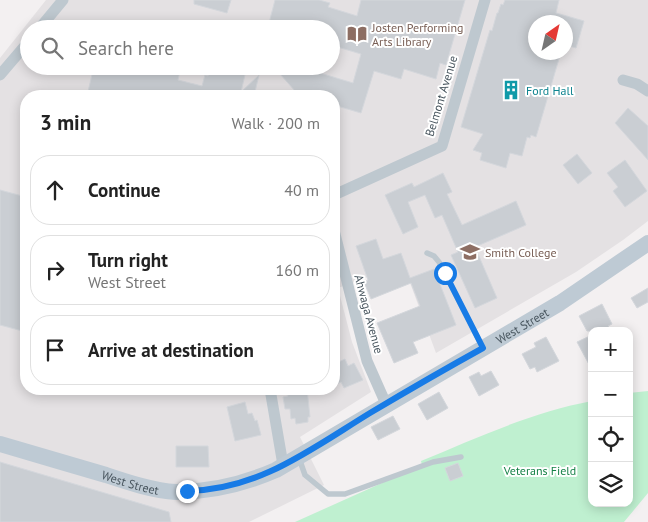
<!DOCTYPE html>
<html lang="en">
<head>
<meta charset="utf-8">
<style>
	body { margin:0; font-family:"PT Sans",sans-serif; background:#f2f2f2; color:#222 }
	.controls { position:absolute; right:15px; bottom:15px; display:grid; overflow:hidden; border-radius:10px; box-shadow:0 2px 12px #0003 }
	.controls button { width:45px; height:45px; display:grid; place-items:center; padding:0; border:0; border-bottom:1px solid #e0e0e0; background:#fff; color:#222; font:25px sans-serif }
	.compass { position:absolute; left:528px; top:15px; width:45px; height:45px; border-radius:50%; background:#fff; box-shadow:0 2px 12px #0003; rotate:34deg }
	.stop { position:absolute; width:15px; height:15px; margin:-11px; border:4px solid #177be6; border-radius:50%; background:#fff }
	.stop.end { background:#177be6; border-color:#fff; box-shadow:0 1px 5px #0008 }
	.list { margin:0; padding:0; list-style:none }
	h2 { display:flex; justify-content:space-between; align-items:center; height:65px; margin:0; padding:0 20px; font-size:21px }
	h2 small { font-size:16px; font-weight:400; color:#767676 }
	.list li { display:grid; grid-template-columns:32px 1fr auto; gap:15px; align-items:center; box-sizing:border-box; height:70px; margin:0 10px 10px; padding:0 10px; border:1px solid #e0e0e0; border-radius:20px }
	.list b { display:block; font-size:19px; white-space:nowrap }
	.list p { margin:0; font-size:16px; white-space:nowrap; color:#767676 }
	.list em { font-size:16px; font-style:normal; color:#767676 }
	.icon { flex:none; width:28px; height:28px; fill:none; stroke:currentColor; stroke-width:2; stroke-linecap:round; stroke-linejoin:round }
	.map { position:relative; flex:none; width:648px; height:522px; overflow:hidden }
	.search { position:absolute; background:#fff; box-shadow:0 2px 12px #0003; left:20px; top:20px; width:320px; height:55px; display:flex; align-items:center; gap:12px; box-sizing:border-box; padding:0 18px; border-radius:28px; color:#767676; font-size:19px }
	.panel { position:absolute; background:#fff; box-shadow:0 2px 12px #0003; left:20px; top:90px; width:320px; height:305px; border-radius:20px }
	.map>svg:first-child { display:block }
	.education { fill:#e4e1e3; fill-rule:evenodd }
	.green { fill:#bff0d0 }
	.building { fill:#caced3; stroke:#d4d7dc }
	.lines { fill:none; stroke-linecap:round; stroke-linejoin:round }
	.service { stroke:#bec8cf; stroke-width:5.5 }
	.minor { stroke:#bec8cf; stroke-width:11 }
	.secondary { stroke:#becad4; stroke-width:16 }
	.route { stroke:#177be6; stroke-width:6 }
	.labels { text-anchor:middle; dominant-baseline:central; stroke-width:4; stroke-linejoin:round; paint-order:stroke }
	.education-label { font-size:12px; fill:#785e54; stroke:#fff; text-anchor:start }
	.culture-label { font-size:12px; fill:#0d838f; stroke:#fff; text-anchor:start }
	.street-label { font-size:12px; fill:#48555e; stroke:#fff }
	.park-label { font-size:12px; fill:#168247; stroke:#fff }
</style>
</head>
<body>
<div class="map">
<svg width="648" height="522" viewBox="0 0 648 522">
	<rect width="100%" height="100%" fill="#f3f0f1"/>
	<!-- education -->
	<path class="education" d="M46 0H648V221L623 240 576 272 436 353 403 264 338 288 352 342 371 392 300 437 324 485 249 522H0V58ZM536 22H566V52H536ZM29 29H331V66H29ZM26 96H334V389H26Z"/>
	<!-- green -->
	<path class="green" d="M648 391V493L624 522H295L422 465 421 461C476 438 533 412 592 401V503H629V393Z"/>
	<!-- building -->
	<path class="building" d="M194 0H231L227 13 194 4Z
		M275 0H319L330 3 328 7 357 16 361 0H465L446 65 440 63 436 79 404 69 401 79 374 71 361 113 334 105V96H311L295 91 273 66H311L310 70 353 83 361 54 331 45V29H288L269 23Z
		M505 0H559L556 13 584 21 576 48 566 45V22H536V52H561L536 137 531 135 530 138 527 137 522 156 510 153 506 168 480 160 482 153 473 150 483 134 461 127 490 30 492 31 497 13H498L501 4 503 5Z
		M94 66H181L178 80 202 86 205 75 208 76 210 66H247L241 92 259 75 254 96H87Z
		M628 108 648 126V160L615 123Z
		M577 154 592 173 578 184 563 165Z
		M625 160 647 191 625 207 613 191 618 187 607 173Z
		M443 173 452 192 447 194 462 225 516 201 526 225 475 247 497 298 475 308 451 255 458 252 442 215 435 218 425 195 408 202 418 227 403 234 385 195 412 183 414 187Z
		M0 190 26 197V332L0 325Z
		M376 239 383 259 401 253 410 278 434 269 456 325 413 342 418 353 394 363 377 323 420 306 411 283 371 299 364 282 368 280 356 246Z
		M648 288V302L637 308 631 298Z
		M602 304 612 324 608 326 611 331H587L579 316Z
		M592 335V370L577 342Z
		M546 337 559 361 537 372 535 367 530 369 522 354 536 347 534 343Z
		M345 359 348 366 354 363 363 380 344 388 341 382 334 385V364Z
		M491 371 499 385 479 396 469 377 479 372 481 376Z
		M287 389H307L310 417H308V422L296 424 295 418 291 419 290 409H285L283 397 288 396Z
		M439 392 448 408 427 420 418 404Z
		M245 402 248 414 252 413 255 421 257 420 261 435 235 441 227 407Z
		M393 416 400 429 378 440 371 427Z
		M176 446H208L209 467H176Z
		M0 462 169 512 171 522H0Z
		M458 463 463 476 450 481 445 468Z"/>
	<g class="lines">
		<!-- service -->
		<path class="service" d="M427 253 434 256 439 262 482 346
			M299 458 305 475 328 494H345L433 462 461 457"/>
		<!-- minor -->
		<path class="minor" d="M39 29 63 0
			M0 75 29 41
			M623 80 637 84 648 91
			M334 195 442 146 485 0
			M334 230 367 361 386 404
			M270 389 283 465"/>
		<!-- secondary -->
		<path class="secondary" id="s1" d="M0 444C35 454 71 465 106 475 127 482 154 491 176 492 211 492 244 484 276 470L560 303 648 243"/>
	</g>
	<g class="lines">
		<!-- route -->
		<path class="route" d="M187 491C259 490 311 449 370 413 407 391 445 369 483 348L445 273"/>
	</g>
	<!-- icons -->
	<defs>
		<symbol id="library-bare" viewBox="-9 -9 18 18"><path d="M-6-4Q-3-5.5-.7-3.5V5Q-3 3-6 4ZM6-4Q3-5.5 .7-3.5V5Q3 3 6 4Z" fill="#8d6e63" stroke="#fff" stroke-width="2.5" paint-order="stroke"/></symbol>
		<symbol id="building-bare" viewBox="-9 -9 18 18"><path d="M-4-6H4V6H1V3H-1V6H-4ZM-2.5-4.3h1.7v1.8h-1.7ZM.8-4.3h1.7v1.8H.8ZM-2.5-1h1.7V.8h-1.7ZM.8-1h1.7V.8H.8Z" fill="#0f9aa8" stroke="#fff" stroke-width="2.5" paint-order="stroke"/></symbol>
		<symbol id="university-bare" viewBox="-9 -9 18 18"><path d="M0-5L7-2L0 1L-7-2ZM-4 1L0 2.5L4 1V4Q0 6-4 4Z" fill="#8d6e63" stroke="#fff" stroke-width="2.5" paint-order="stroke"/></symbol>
	</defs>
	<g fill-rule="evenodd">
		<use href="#library-bare" x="343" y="20" width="28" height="28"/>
		<use href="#building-bare" x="497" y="76" width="28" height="28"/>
		<use href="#university-bare" x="456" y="238" width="28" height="28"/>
	</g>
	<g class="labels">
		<!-- education labels -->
		<g class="education-label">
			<text x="372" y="27">Josten Performing<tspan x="372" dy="14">Arts Library</tspan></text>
			<text x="485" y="252">Smith College</text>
		</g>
		<!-- culture labels -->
		<g class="culture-label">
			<text x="526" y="90">Ford Hall</text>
		</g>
		<!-- street labels -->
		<g class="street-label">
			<text transform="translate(441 96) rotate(-73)">Belmont Avenue</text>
			<text transform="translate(369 314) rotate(75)">Ahwaga Avenue</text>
			<text stroke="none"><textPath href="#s1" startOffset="571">West Street</textPath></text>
			<text stroke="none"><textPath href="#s1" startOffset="136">West Street</textPath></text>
		</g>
		<!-- park labels -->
		<g class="park-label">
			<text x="540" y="470">Veterans Field</text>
		</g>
	</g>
</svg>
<div class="controls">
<button>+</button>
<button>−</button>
<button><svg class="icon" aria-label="locate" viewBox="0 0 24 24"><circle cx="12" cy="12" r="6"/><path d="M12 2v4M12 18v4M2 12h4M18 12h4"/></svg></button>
<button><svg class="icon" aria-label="layers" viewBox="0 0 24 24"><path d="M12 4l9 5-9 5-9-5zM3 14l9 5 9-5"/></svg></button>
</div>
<svg class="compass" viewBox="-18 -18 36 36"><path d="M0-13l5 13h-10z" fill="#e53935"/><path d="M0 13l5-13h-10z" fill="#767676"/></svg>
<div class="stop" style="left:445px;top:273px"></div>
<div class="stop end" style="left:187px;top:491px"></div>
<div class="search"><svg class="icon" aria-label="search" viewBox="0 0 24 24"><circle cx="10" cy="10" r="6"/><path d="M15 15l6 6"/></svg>Search here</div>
<section class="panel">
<h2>3 min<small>Walk · 200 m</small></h2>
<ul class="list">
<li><svg class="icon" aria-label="ahead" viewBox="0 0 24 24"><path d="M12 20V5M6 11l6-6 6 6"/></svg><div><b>Continue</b></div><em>40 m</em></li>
<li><svg class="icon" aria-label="right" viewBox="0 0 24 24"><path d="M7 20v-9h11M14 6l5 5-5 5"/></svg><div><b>Turn right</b><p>West Street</p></div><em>160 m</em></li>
<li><svg class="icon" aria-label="arrive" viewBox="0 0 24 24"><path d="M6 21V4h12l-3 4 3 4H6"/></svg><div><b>Arrive at destination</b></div></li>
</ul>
</section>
</div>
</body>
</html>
